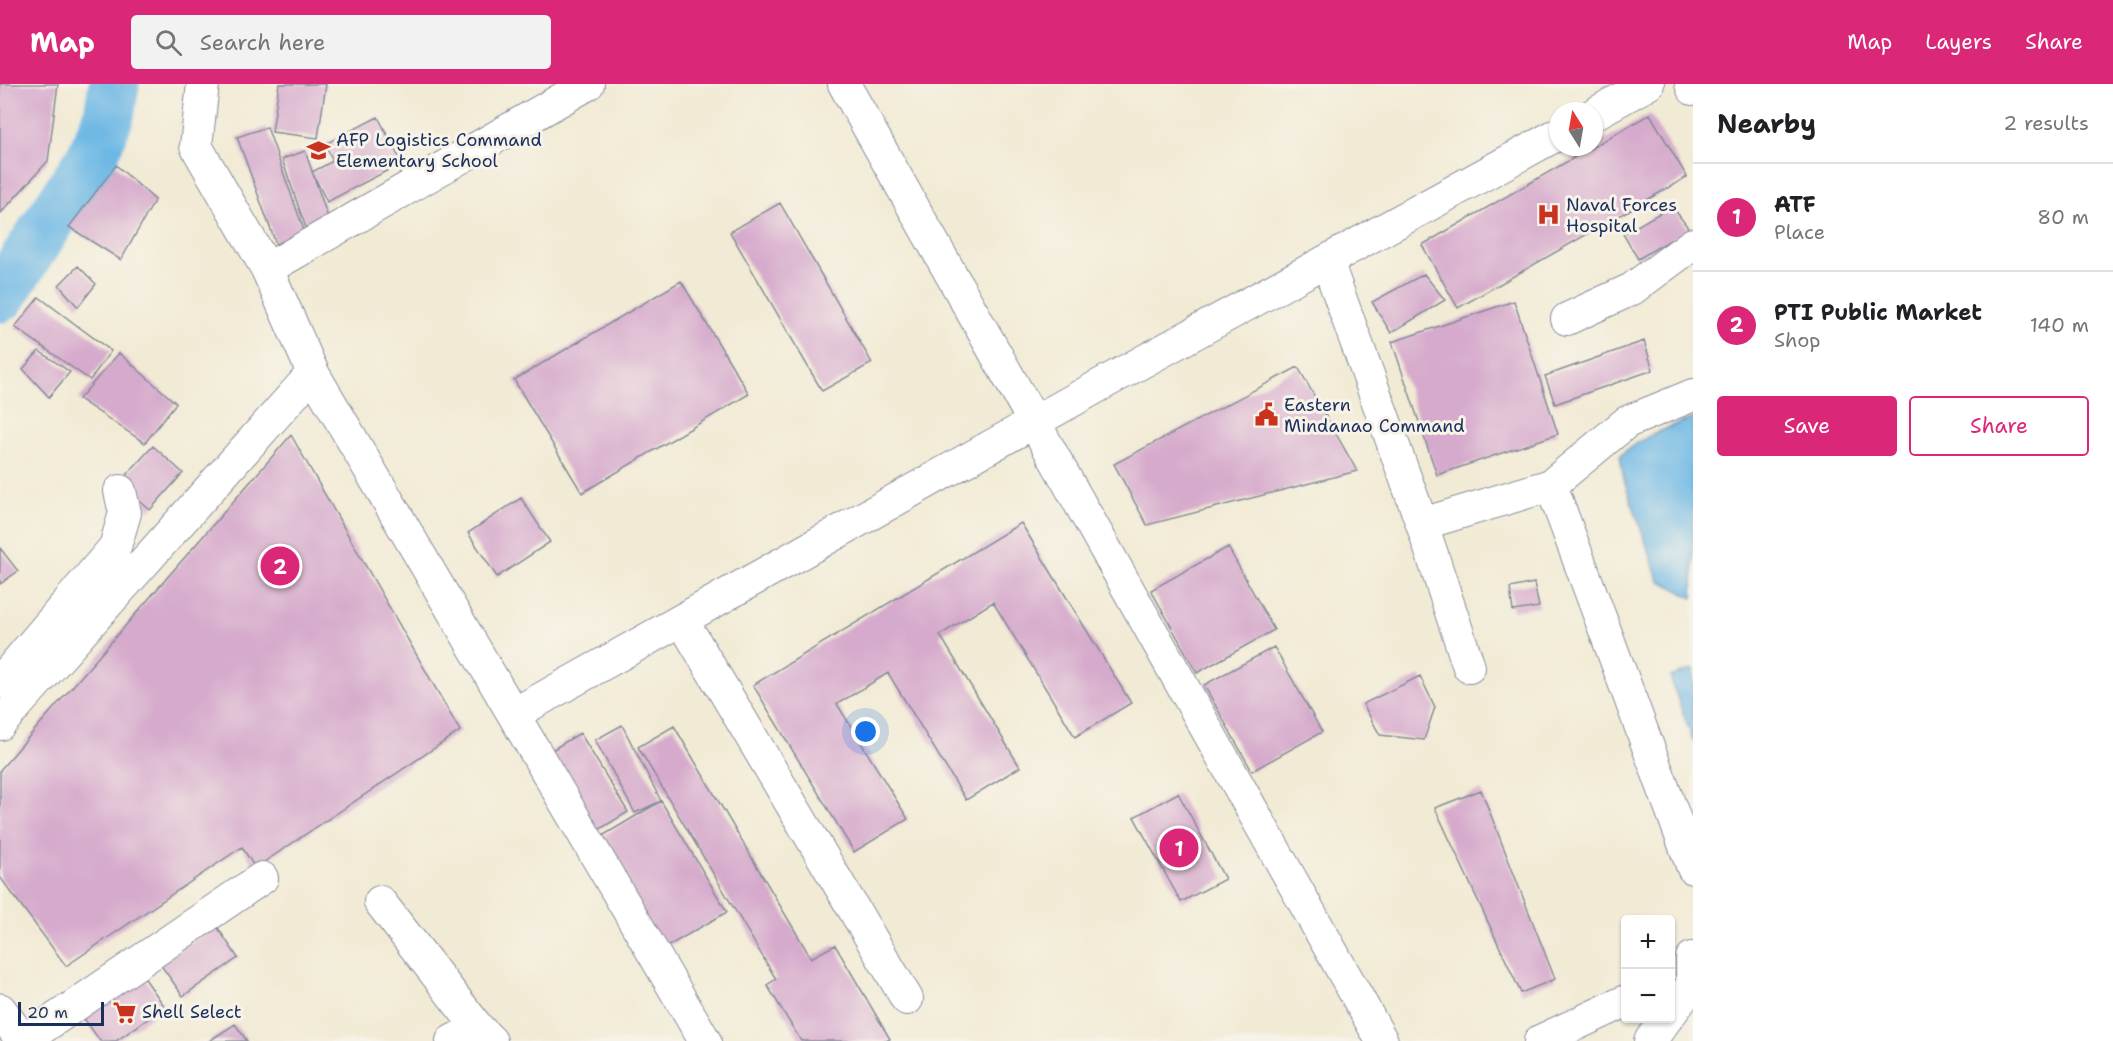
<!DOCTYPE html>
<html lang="en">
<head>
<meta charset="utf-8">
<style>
	body { margin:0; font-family:"Shantell Sans",sans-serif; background:#f2f2f2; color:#202124 }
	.controls { position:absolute; right:18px; bottom:18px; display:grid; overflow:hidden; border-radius:6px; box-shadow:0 2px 4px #0004 }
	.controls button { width:54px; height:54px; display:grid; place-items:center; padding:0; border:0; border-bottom:2px solid #e0e0e0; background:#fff; color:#202124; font:30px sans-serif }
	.compass { position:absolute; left:1549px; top:18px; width:54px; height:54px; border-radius:50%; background:#fff; box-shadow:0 2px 4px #0004; rotate:349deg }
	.scale { position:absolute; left:18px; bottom:15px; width:86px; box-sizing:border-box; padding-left:6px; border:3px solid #1b2f5e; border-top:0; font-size:16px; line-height:21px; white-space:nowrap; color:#1b2f5e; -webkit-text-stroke:4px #f7f3e8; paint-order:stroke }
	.you { position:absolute; left:866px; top:648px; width:21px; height:21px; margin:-15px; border:4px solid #fff; border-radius:50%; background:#1a73e8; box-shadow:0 0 0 9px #1a73e833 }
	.badge { display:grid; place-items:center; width:39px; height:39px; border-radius:50%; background:#db2777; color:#fff; font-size:20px; font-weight:700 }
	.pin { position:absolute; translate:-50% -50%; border:3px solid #fff; box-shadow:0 2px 6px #0006 }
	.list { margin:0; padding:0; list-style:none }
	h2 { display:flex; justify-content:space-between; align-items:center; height:78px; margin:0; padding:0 24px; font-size:26px }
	h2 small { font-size:20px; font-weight:400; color:#757577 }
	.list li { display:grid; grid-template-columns:39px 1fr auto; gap:18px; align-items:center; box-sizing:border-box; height:108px; padding:0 24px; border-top:2px solid #e0e0e0 }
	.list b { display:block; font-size:22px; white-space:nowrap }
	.list p { margin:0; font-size:20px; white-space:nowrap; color:#757577 }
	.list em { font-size:20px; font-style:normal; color:#757577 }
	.actions { display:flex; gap:12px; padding:18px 24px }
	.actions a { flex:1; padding:14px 0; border:2px solid #db2777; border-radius:6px; text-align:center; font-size:21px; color:#db2777 }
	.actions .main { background:#db2777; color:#fff }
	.icon { flex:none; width:33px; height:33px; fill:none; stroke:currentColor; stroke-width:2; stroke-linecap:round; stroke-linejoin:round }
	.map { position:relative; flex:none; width:1693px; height:957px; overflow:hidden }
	header { display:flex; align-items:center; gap:36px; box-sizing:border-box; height:84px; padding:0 30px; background:#db2777; color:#fff }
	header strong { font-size:28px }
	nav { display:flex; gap:33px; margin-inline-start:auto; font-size:21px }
	.search { width:420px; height:54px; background:#f2f2f2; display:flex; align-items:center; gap:15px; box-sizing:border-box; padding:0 21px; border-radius:6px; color:#757577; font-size:22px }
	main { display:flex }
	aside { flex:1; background:#fff }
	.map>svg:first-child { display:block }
	.water { fill:#6cb7e5; stroke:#4473a2; stroke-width:1.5 }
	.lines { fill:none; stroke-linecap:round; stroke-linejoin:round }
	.river { stroke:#6cb7e5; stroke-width:51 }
	.building { fill:#d6aacc }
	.minor-casing { stroke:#868c99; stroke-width:34 }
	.highway-casing { stroke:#868c99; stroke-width:35 }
	.minor { stroke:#fff; stroke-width:32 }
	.highway { stroke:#fff; stroke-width:33 }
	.labels { text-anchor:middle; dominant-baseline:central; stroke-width:6; stroke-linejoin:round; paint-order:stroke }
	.poi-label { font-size:18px; fill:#1b2f5e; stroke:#f7f3e8; text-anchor:start }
</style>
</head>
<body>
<header>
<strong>Map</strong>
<div class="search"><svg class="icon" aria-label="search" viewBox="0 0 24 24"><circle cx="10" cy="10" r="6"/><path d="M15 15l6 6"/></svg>Search here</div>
<nav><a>Map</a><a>Layers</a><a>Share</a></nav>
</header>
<main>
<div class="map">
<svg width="1693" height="957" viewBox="0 0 1693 957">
	<rect width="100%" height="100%" fill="#f7f3e8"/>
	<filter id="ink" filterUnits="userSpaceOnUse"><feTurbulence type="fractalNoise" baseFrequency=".0167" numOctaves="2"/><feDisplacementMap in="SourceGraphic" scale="12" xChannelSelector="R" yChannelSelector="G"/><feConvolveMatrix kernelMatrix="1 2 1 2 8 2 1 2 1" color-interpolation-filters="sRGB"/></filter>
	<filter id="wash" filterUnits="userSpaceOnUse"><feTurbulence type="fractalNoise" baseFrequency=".008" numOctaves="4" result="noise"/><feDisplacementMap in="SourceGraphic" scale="24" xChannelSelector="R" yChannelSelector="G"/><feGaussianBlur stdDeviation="1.35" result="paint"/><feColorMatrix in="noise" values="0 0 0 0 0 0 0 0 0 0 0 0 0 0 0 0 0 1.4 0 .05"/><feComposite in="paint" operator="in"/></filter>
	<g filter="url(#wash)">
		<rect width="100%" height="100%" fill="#f1ead4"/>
		<!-- water -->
		<path class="water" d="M1693 334V514L1659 496 1624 396 1620 372C1640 353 1667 344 1693 334Z
			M1693 585V657L1670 593Z"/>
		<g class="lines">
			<!-- river -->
			<path class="river" d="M0 213 92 73 109 31 114 0"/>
		</g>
		<g id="blocks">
			<!-- building -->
			<path class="building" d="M0 0H58L48 77 0 130Z
				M279 0H326L318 54 272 48Z
				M1650 30 1687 93 1458 224 1422 161Z
				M378 33 402 79 327 118 312 88 333 77 325 60Z
				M267 43 305 149 276 160 237 53Z
				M305 67 330 139 307 147 282 75Z
				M116 81 155 116 121 176 69 143Z
				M780 119 872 279 822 307 730 148Z
				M1672 122 1689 145 1638 175 1623 150Z
				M78 182 96 200 78 223 59 201Z
				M1424 190 1445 216 1391 249 1372 218Z
				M681 197 749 310 582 409 514 296Z
				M39 213 111 267 90 296 15 243Z
				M1514 217 1558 350 1437 391 1392 258Z
				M1644 257 1653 286 1555 320 1545 292Z
				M39 267 70 288 49 313 23 285Z
				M119 269 176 319 145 359 79 315Z
				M1298 283 1357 387 1147 441 1114 380Z
				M291 351 460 647 255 784 242 763 66 882 0 793V686Z
				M153 362 183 389 150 426 119 399Z
				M521 414 550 458 497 493 468 449Z
				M1021 439 1131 619 1075 653 993 518 940 551 1020 683 966 716 888 589 837 620 908 735 854 768 753 601Z
				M1228 463 1274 546 1197 589 1151 506Z
				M0 464 18 487 0 500Z
				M1534 499 1539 523 1513 527 1510 504Z
				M1274 563 1322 648 1252 687 1204 601Z
				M1420 592 1435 623 1424 656 1380 651 1363 620Z
				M622 641 661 717 727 828 663 865 597 755 661 717 635 729 595 656Z
				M674 642 811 874 835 861 890 955 886 957H801L767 901 776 895 638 663Z
				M580 649 628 728 595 748 547 669Z
				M1481 706 1555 895 1521 909 1435 724Z
				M1178 709 1225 795 1181 818 1134 733Z
				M216 841 238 874 183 912 160 880Z
				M143 892 165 923 116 957H100L83 933Z
				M235 940 247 957H209Z"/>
		</g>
	</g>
	<g filter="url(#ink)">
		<use href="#blocks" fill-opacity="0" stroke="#868c99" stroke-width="1.5"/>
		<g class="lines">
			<defs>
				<path id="minor" d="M203 0 196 62 267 185 313 289 705 957
					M844 0 1382 957
					M1691 0 1693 5
					M1594 30 1648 0
					M1327 177 1422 440 1469 583
					M267 185 588 0
					M1567 235 1632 205 1693 160
					M1551 401 1693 784
					M1422 440 1551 401 1627 338 1693 311
					M682 536 907 915
					M0 598 115 463 125 429 120 407
					M514 630 1102 300 1558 50
					M0 640 313 289
					M380 818 478 944 491 957
					M1670 930 1692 901V874
					M23 957 262 794
					M452 957 478 944
					M1540 957 1626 917
					M1650 957 1667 934"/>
				<path id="highway" d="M0 926 23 957"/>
			</defs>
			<!-- minor casing -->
			<use href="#minor" class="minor-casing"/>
			<!-- highway casing -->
			<use href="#highway" class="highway-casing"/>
			<!-- minor -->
			<use href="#minor" class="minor"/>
			<!-- highway -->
			<use href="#highway" class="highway"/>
		</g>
	</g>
	<!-- icons -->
	<defs>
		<symbol id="school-bare" viewBox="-9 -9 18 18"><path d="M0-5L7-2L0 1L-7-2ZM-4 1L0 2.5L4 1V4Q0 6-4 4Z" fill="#c8321e" stroke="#f7f3e8" stroke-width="2.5" paint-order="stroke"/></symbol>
		<symbol id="hospital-bare" viewBox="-9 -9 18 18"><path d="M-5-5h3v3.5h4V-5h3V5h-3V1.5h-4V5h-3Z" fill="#c8321e" stroke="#f7f3e8" stroke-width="2.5" paint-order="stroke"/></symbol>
		<symbol id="civic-bare" viewBox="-9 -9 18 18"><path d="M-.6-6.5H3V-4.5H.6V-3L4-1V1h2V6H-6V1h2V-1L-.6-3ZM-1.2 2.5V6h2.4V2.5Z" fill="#c8321e" stroke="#f7f3e8" stroke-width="2.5" paint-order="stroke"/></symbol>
		<symbol id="supermarket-bare" viewBox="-9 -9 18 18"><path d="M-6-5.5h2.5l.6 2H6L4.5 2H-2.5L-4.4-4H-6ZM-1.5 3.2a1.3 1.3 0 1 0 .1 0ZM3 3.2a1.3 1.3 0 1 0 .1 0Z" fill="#c8321e" stroke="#f7f3e8" stroke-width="2.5" paint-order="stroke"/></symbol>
	</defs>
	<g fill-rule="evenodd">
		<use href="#school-bare" x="302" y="50" width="33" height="33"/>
		<use href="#hospital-bare" x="1532" y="114" width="33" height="33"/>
		<use href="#civic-bare" x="1250" y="314" width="33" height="33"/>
		<use href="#supermarket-bare" x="108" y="912" width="33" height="33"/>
	</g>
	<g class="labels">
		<!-- poi labels -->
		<g class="poi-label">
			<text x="336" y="56">AFP Logistics Command<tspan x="336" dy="21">Elementary School</tspan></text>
			<text x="1566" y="121">Naval Forces<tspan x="1566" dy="21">Hospital</tspan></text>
			<text x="1284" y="321">Eastern<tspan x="1284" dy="21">Mindanao Command</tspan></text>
			<text x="142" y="928">Shell Select</text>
		</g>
	</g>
</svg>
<div class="controls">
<button>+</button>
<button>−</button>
</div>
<svg class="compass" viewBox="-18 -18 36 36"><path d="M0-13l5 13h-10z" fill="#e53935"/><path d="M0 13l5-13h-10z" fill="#757577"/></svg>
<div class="scale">20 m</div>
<div class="you"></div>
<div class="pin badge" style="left:1179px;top:764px">1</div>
<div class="pin badge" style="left:280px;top:482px">2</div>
</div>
<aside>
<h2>Nearby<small>2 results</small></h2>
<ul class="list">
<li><span class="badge">1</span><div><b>ATF</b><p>Place</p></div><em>80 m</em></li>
<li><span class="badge">2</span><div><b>PTI Public Market</b><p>Shop</p></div><em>140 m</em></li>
</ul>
<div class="actions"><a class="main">Save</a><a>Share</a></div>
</aside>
</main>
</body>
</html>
